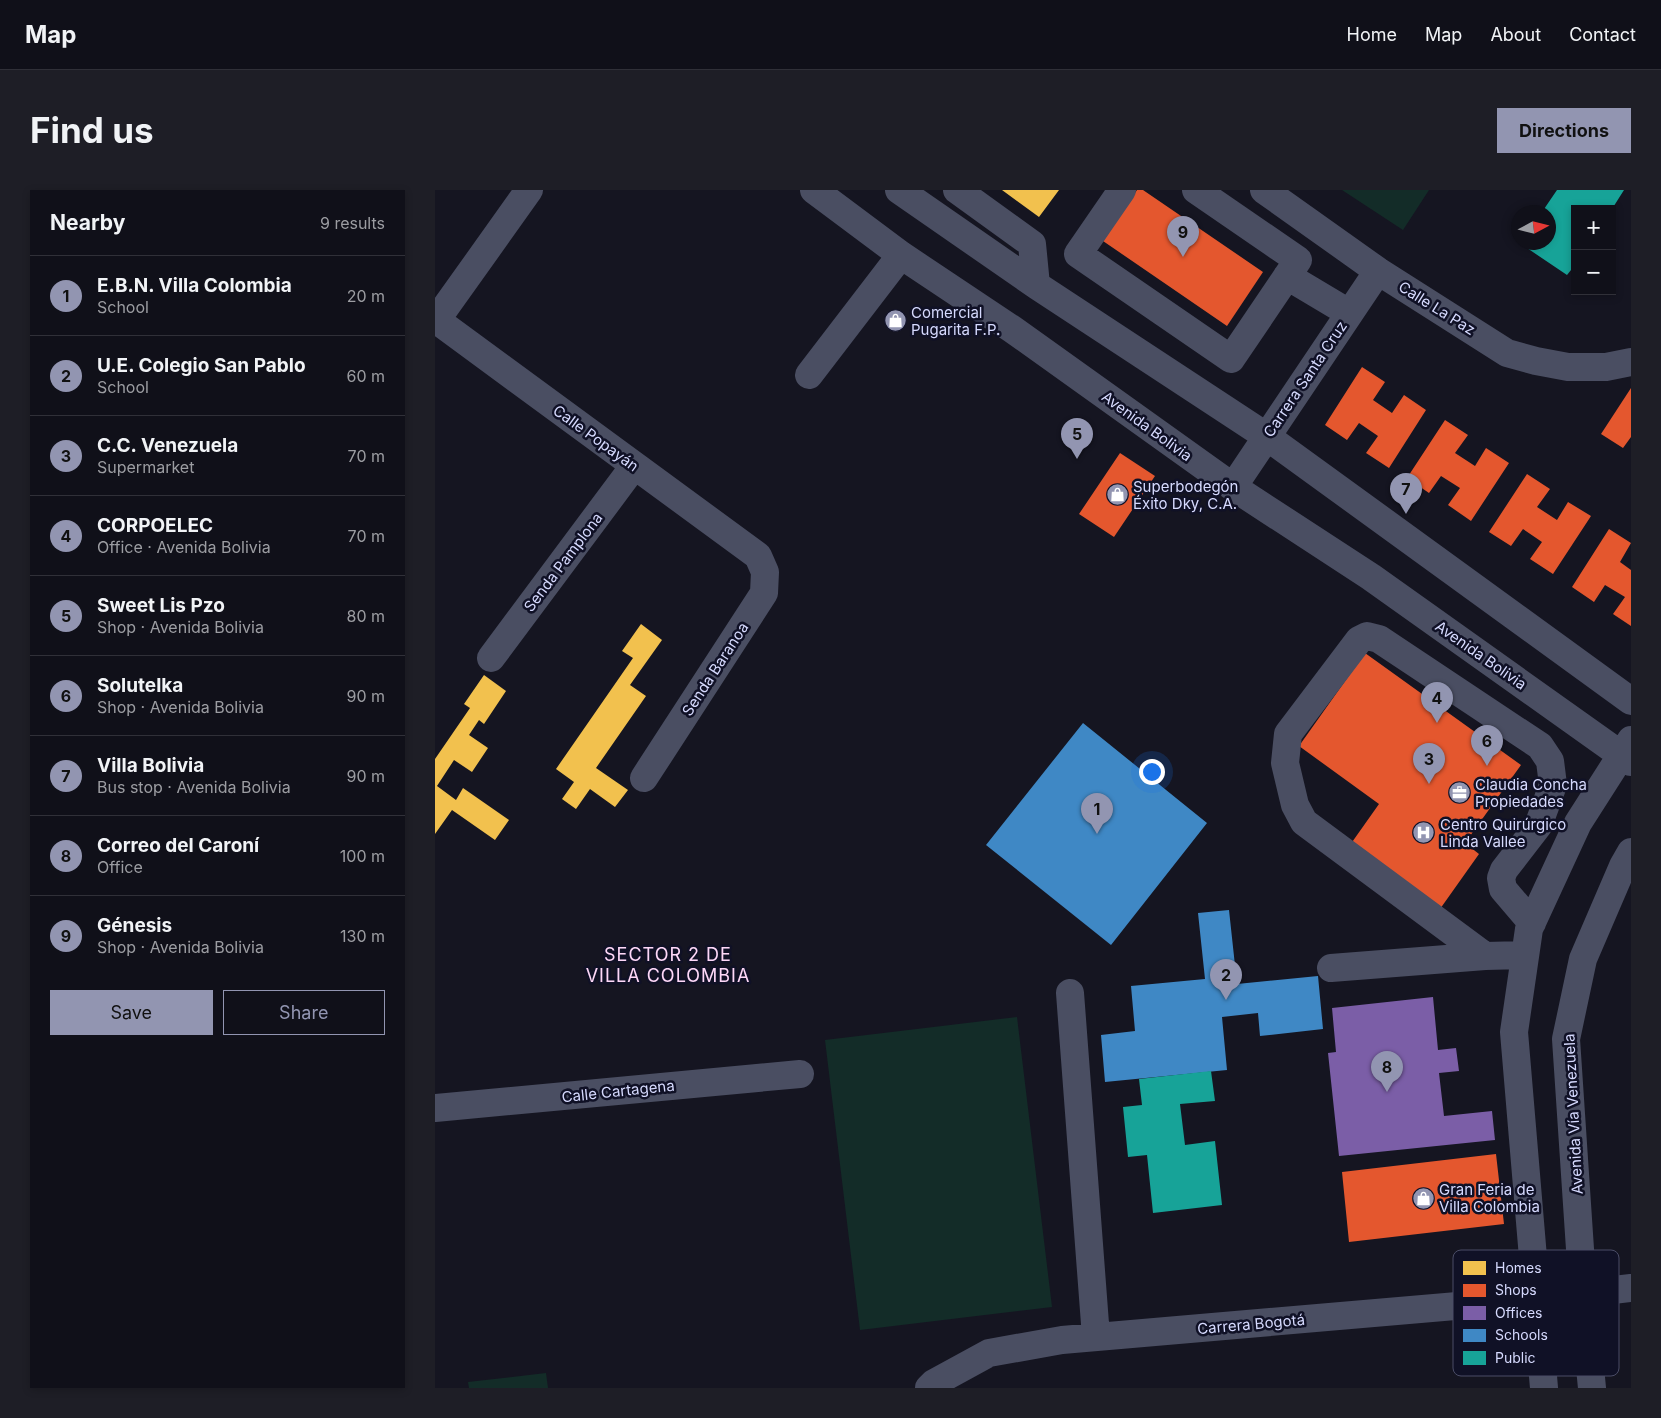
<!DOCTYPE html>
<html lang="en">
<head>
<meta charset="utf-8">
<style>
	body { margin:0; font-family:Inter,sans-serif; background:#1e1e26; color:#f1f3f6 }
	.controls { position:absolute; right:15px; top:15px; display:grid; overflow:hidden; border-radius:0px; box-shadow:0 2px 8px #0003 }
	.controls button { width:45px; height:45px; display:grid; place-items:center; padding:0; border:0; border-bottom:1px solid #303038; background:#101019; color:#f1f3f6; font:25px sans-serif }
	.compass { position:absolute; left:1076px; top:15px; width:45px; height:45px; border-radius:50%; background:#101019; box-shadow:0 2px 8px #0003; rotate:83deg }
	.you { position:absolute; left:716px; top:581px; width:18px; height:18px; margin:-12px; border:4px solid #fff; border-radius:50%; background:#1a73e8; box-shadow:0 0 0 8px #1a73e833 }
	.badge { display:grid; place-items:center; width:32px; height:32px; border-radius:50%; background:#9295b1; color:#111; font-size:16px; font-weight:700 }
	.pin { position:absolute; translate:-50% -41px; filter:drop-shadow(0 1px 2px #0008) }
	.pin::after { content:''; position:absolute; top:26px; width:18px; height:15px; background:inherit; clip-path:polygon(0 0,100% 0,50% 100%) }
	.list { margin:0; padding:0; list-style:none }
	h2 { display:flex; justify-content:space-between; align-items:center; height:65px; margin:0; padding:0 20px; font-size:21px }
	h2 small { font-size:16px; font-weight:400; color:#9c9da2 }
	.list li { display:grid; grid-template-columns:32px 1fr auto; gap:15px; align-items:center; box-sizing:border-box; height:80px; padding:0 20px; border-top:1px solid #303038 }
	.list b { display:block; font-size:19px; white-space:nowrap }
	.list p { margin:0; font-size:16px; white-space:nowrap; color:#9c9da2 }
	.list em { font-size:16px; font-style:normal; color:#9c9da2 }
	.actions { display:flex; gap:10px; padding:15px 20px }
	.actions a { flex:1; padding:11px 0; border:1px solid #9295b1; border-radius:0px; text-align:center; font-size:18px; color:#9295b1 }
	.actions .main { background:#9295b1; color:#111 }
	.map { position:relative; flex:none; width:1196px; height:1198px; overflow:hidden; border-radius:0px }
	header { display:flex; align-items:center; gap:30px; box-sizing:border-box; height:70px; padding:0 25px; background:#101019; border-bottom:1px solid #303038 }
	header strong { font-size:24px }
	nav { display:flex; gap:28px; margin-inline-start:auto; font-size:18px }
	.intro { display:flex; align-items:center; justify-content:space-between; box-sizing:border-box; height:120px; padding:0 30px }
	h1 { margin:0; font-size:35px }
	.button { padding:12px 22px; border-radius:0px; background:#9295b1; color:#111; font-size:18px; font-weight:700 }
	main { display:flex; gap:30px; padding:0 30px }
	aside { flex:1; background:#101019; border-radius:0px; box-shadow:0 2px 8px #0003 }
	.map>svg:first-child { display:block }
	.green { fill:#132c28 }
	.homes { fill:#f2c14e }
	.shops { fill:#e4572e }
	.offices { fill:#7b5ea7 }
	.schools { fill:#3f88c5 }
	.public { fill:#17a398 }
	.lines { fill:none; stroke-linecap:round; stroke-linejoin:round }
	.minor { stroke:#4a4e62; stroke-width:28 }
	.labels { text-anchor:middle; dominant-baseline:central; stroke-width:5; stroke-linejoin:round; paint-order:stroke }
	.street-label { font-size:15px; fill:#d6dafe; stroke:#101126 }
	.poi-label { font-size:15px; fill:#d6dafe; stroke:#101126; text-anchor:start }
	.quarter-label { font-size:18px; letter-spacing:1px; fill:#fed8f8; stroke:#101126 }
	.key { fill:#101126; stroke:#4b4d67; stroke-width:1 }
	.key-label { font-size:14px; fill:#d6dafe }
</style>
</head>
<body>
<header>
<strong>Map</strong>
<nav><a>Home</a><a>Map</a><a>About</a><a>Contact</a></nav>
</header>
<div class="intro"><h1>Find us</h1><a class="button">Directions</a></div>
<main>
<aside>
<h2>Nearby<small>9 results</small></h2>
<ul class="list">
<li><span class="badge">1</span><div><b>E.B.N. Villa Colombia</b><p>School</p></div><em>20 m</em></li>
<li><span class="badge">2</span><div><b>U.E. Colegio San Pablo</b><p>School</p></div><em>60 m</em></li>
<li><span class="badge">3</span><div><b>C.C. Venezuela</b><p>Supermarket</p></div><em>70 m</em></li>
<li><span class="badge">4</span><div><b>CORPOELEC</b><p>Office · Avenida Bolivia</p></div><em>70 m</em></li>
<li><span class="badge">5</span><div><b>Sweet Lis Pzo</b><p>Shop · Avenida Bolivia</p></div><em>80 m</em></li>
<li><span class="badge">6</span><div><b>Solutelka</b><p>Shop · Avenida Bolivia</p></div><em>90 m</em></li>
<li><span class="badge">7</span><div><b>Villa Bolivia</b><p>Bus stop · Avenida Bolivia</p></div><em>90 m</em></li>
<li><span class="badge">8</span><div><b>Correo del Caroní</b><p>Office</p></div><em>100 m</em></li>
<li><span class="badge">9</span><div><b>Génesis</b><p>Shop · Avenida Bolivia</p></div><em>130 m</em></li>
</ul>
<div class="actions"><a class="main">Save</a><a>Share</a></div>
</aside>
<div class="map">
<svg width="1196" height="1198" viewBox="0 0 1196 1198">
	<rect width="100%" height="100%" fill="#151521"/>
	<!-- green -->
	<path class="green" d="M907 0H994L968 40Z
		M582 827 617 1117 425 1140 390 850Z
		M111 1183 113 1198H34L33 1192Z"/>
	<!-- homes -->
	<path class="homes" d="M567 0H624L604 27Z
		M206 434 227 450 195 495 211 506 161 578 193 600 180 617 155 599 141 619 127 609 139 592 121 579 198 468 187 461Z
		M49 485 71 501 49 534 44 530 34 545 53 558 37 582 19 570 2 596 21 610 28 598 74 630 60 650 17 620 0 644V569L35 518 29 514Z"/>
	<!-- shops -->
	<path class="shops" d="M702 0H708L828 82 792 136 668 51Z
		M927 177 950 192 938 210 957 223 969 205 991 220 954 278 931 263 943 246 924 233 912 250 890 235Z
		M1196 198V247L1188 258 1166 244Z
		M1010 230 1033 245 1020 263 1040 276 1051 258 1074 273 1036 331 1013 315 1025 298 1006 286 994 303 972 288Z
		M685 263 720 286 679 347 644 324Z
		M1092 284 1115 299 1102 317 1122 330 1133 312 1156 326 1118 384 1095 369 1107 352 1088 339 1076 356 1054 342Z
		M1174 339 1196 353 1185 372 1196 380V436L1178 424 1190 407 1170 395 1159 412 1137 397Z
		M930 463 1086 575 1030 653 1044 664 1005 719 915 655 944 614 864 556Z
		M1061 964 1069 1034 914 1052 907 982Z"/>
	<!-- offices -->
	<path class="offices" d="M998 807 1003 860 1021 858 1024 881 1004 883 1009 926 1057 921 1060 950 904 966 893 863 901 862 897 818Z"/>
	<!-- schools -->
	<path class="schools" d="M648 533 772 633 676 755 551 655Z
		M794 720 802 794 883 786 888 839 825 846 823 823 787 827 792 880 670 892 666 845 700 841 696 796 770 789 763 723Z"/>
	<!-- public -->
	<path class="public" d="M1122 0H1189L1177 19H1140V75L1132 85 1086 54 1087 52H1114V22H1107Z
		M776 881 780 911 745 914 750 955 780 951 787 1015 718 1023 712 965 693 967 688 917 707 915 704 889Z"/>
	<g class="lines">
		<!-- minor -->
		<path class="minor" d="M379 0 466 65 577 139 798 297 936 387 1196 572
			M464 0 601 95 831 246 1196 511
			M522 0 597 54 601 95
			M687 0 643 64 796 169 863 70 761 0
			M829 0 943 81 1072 163 1101 171 1133 177H1171L1196 172
			M852 86 914 123
			M0 129 323 366 330 382 329 403 209 588
			M0 132 94 0
			M374 185 466 65
			M798 297 943 81
			M56 468 199 276
			M1050 766 869 632 860 615 850 573 853 544 924 450 932 446 944 449 1105 556 1115 571 1118 595 1103 636 1069 680 1066 688 1068 699 1097 733
			M896 778 1050 766 1090 765
			M635 803 661 1147
			M0 918 365 884
			M494 1198 499 1193 554 1163 627 1150 1102 1109 1196 1098
			M1109 1198 1079 842 1094 739 1143 633 1196 550
			M1157 1198 1148 1104 1131 849 1148 769 1188 676 1196 662"/>
	</g>
	<!-- icons -->
	<defs>
		<symbol id="shop-disc" viewBox="-11 -11 22 22"><circle r="9.5" fill="#9295b1" stroke="#101126"/><path d="M-5-2.5h2.3a2.7 3.5 0 0 1 5.4 0H5L5.5 6h-11ZM-1.5-2.5h3a1.5 2.3 0 0 0-3 0Z" fill="#fff"/></symbol>
		<symbol id="office-disc" viewBox="-11 -11 22 22"><circle r="9.5" fill="#9295b1" stroke="#101126"/><path d="M-6-3h4V-5.5h4V-3h4V5H-6ZM-1-4.5V-3h2v-1.5ZM-6 0V1H6V0Z" fill="#fff"/></symbol>
		<symbol id="hospital-disc" viewBox="-11 -11 22 22"><circle r="9.5" fill="#9295b1" stroke="#101126"/><path d="M-5-5h3v3.5h4V-5h3V5h-3V1.5h-4V5h-3Z" fill="#fff"/></symbol>
	</defs>
	<g fill-rule="evenodd">
		<use href="#shop-disc" x="448" y="118" width="25" height="25"/>
		<use href="#shop-disc" x="670" y="292" width="25" height="25"/>
		<use href="#office-disc" x="1012" y="590" width="25" height="25"/>
		<use href="#hospital-disc" x="976" y="630" width="25" height="25"/>
		<use href="#shop-disc" x="976" y="996" width="25" height="25"/>
	</g>
	<g class="labels">
		<!-- street labels -->
		<g class="street-label">
			<text transform="translate(1002 118) rotate(32)">Calle La Paz</text>
			<text transform="translate(870 189) rotate(-56)">Carrera Santa Cruz</text>
			<text transform="translate(712 236) rotate(36)">Avenida Bolivia</text>
			<text transform="translate(161 248) rotate(36)">Calle Popayán</text>
			<text transform="translate(128 372) rotate(-53)">Senda Pamplona</text>
			<text transform="translate(1046 465) rotate(35)">Avenida Bolivia</text>
			<text transform="translate(280 479) rotate(-57)">Senda Baranoa</text>
			<text transform="translate(183 901) rotate(-6)">Calle Cartagena</text>
			<text transform="translate(1138 924) rotate(-93)">Avenida Vía Venezuela</text>
			<text transform="translate(816 1134) rotate(-5)">Carrera Bogotá</text>
		</g>
		<!-- poi labels -->
		<g class="poi-label">
			<text x="476" y="122">Comercial<tspan x="476" dy="17">Pugarita F.P.</tspan></text>
			<text x="698" y="296">Superbodegón<tspan x="698" dy="17">Éxito Dky, C.A.</tspan></text>
			<text x="1040" y="594">Claudia Concha<tspan x="1040" dy="17">Propiedades</tspan></text>
			<text x="1005" y="634">Centro Quirúrgico<tspan x="1005" dy="17">Linda Vallee</tspan></text>
			<text x="1004" y="999">Gran Feria de<tspan x="1004" dy="17">Villa Colombia</tspan></text>
		</g>
		<!-- quarter labels -->
		<g class="quarter-label">
			<text x="233" y="764">SECTOR 2 DE<tspan x="233" dy="21">VILLA COLOMBIA</tspan></text>
		</g>
	</g>
	<!-- legend -->
	<rect x="1018" y="1060" width="166" height="126" rx="8" class="key"/>
	<rect x="1028" y="1071" width="23" height="14" fill="#f2c14e"/>
	<rect x="1028" y="1094" width="23" height="13" fill="#e4572e"/>
	<rect x="1028" y="1116" width="23" height="14" fill="#7b5ea7"/>
	<rect x="1028" y="1139" width="23" height="13" fill="#3f88c5"/>
	<rect x="1028" y="1161" width="23" height="14" fill="#17a398"/>
	<g class="key-label">
		<text x="1060" y="1083">Homes</text>
		<text x="1060" y="1105">Shops</text>
		<text x="1060" y="1128">Offices</text>
		<text x="1060" y="1150">Schools</text>
		<text x="1060" y="1173">Public</text>
	</g>
</svg>
<div class="controls">
<button>+</button>
<button>−</button>
</div>
<svg class="compass" viewBox="-18 -18 36 36"><path d="M0-13l5 13h-10z" fill="#e53935"/><path d="M0 13l5-13h-10z" fill="#9c9da2"/></svg>
<div class="you"></div>
<div class="pin badge" style="left:662px;top:644px">1</div>
<div class="pin badge" style="left:791px;top:810px">2</div>
<div class="pin badge" style="left:994px;top:594px">3</div>
<div class="pin badge" style="left:1002px;top:533px">4</div>
<div class="pin badge" style="left:642px;top:269px">5</div>
<div class="pin badge" style="left:1052px;top:576px">6</div>
<div class="pin badge" style="left:971px;top:324px">7</div>
<div class="pin badge" style="left:952px;top:902px">8</div>
<div class="pin badge" style="left:748px;top:67px">9</div>
</div>
</main>
</body>
</html>
